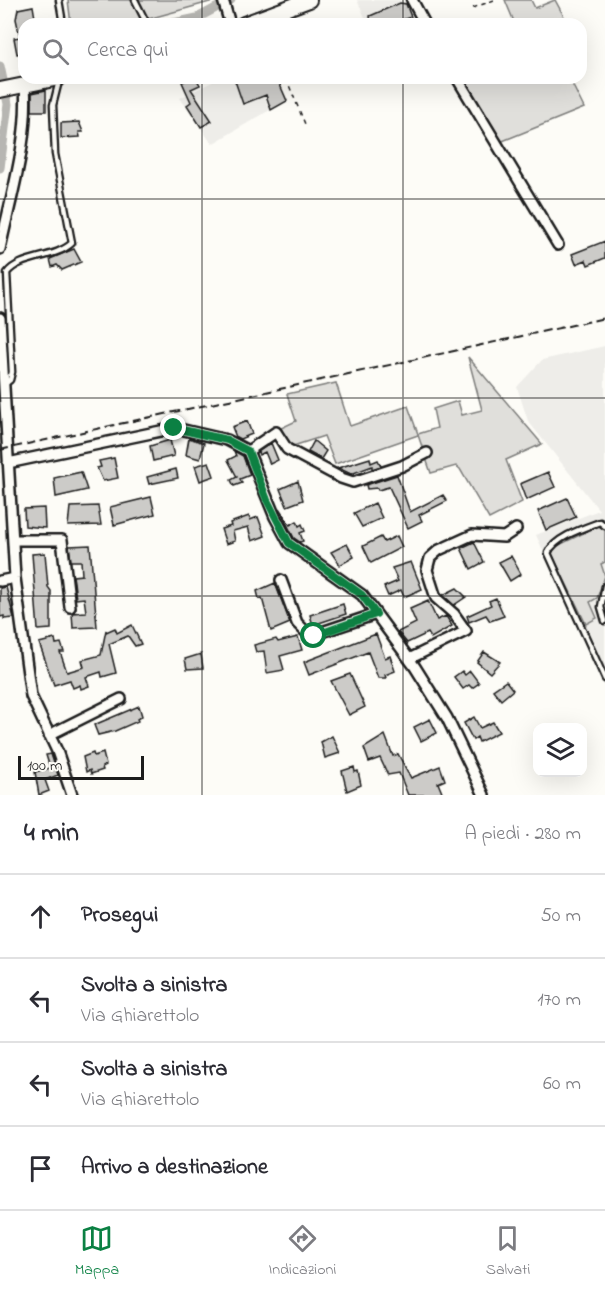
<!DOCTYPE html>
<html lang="it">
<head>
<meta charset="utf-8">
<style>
	body { margin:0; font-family:"Indie Flower",sans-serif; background:#f2f2f3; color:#2b2b33 }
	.controls { position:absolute; right:18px; bottom:18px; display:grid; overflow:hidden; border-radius:12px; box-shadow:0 6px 24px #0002 }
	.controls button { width:54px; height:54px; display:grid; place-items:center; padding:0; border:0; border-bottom:2px solid #e1e1e2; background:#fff; color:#2b2b33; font:30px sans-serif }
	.scale { position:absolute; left:18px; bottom:15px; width:126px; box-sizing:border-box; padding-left:6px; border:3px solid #1c1c1c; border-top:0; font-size:16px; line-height:21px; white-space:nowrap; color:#1c1c1c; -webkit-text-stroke:4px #fdfcf7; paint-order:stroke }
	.stop { position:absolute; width:18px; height:18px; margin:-14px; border:4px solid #0b8043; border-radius:50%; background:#fff }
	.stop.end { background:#0b8043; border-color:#fff; box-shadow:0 2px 6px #0008 }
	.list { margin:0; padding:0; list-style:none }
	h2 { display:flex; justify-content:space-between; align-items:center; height:78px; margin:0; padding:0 24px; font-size:26px }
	h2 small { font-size:20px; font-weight:400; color:#7c7c81 }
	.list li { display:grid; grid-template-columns:39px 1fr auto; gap:18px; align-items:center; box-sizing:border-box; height:84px; padding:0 24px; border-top:2px solid #e1e1e2 }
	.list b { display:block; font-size:22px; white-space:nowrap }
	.list p { margin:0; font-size:20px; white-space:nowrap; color:#7c7c81 }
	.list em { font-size:20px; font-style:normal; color:#7c7c81 }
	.icon { flex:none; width:33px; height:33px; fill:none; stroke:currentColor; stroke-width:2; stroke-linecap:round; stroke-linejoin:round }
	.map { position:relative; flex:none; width:605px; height:795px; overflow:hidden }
	.search { position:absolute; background:#fff; box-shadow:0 6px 24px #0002; left:18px; right:18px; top:18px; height:66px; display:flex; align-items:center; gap:15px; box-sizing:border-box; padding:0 21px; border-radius:18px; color:#7c7c81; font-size:22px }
	.sheet { height:414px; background:#fff }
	nav { display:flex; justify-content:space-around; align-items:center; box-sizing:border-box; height:84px; border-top:2px solid #e1e1e2; background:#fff; font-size:16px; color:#7c7c81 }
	nav a { display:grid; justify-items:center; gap:3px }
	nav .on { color:#0b8043 }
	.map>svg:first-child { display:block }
	.built { fill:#eeede9 }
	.green { fill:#e0dfdb; stroke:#7e7e7c; stroke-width:1.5 }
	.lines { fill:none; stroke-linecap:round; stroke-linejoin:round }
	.canal { stroke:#b7b6b2; stroke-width:9 }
	.building { fill:#cccbc8; stroke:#1c1c1c; stroke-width:1.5 }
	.lane-casing { stroke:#1c1c1c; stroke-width:9 }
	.street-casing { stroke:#1c1c1c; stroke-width:14 }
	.primary-casing { stroke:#1c1c1c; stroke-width:18 }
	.path { stroke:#1c1c1c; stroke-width:1.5; stroke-dasharray:4.5 4.5; stroke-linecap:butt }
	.lane { stroke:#fdfcf7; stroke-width:4.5 }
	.street { stroke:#fdfcf7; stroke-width:9 }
	.primary { stroke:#fdfcf7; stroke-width:14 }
	.rail { stroke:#1c1c1c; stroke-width:2; stroke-dasharray:9 4.5; stroke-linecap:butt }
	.route { stroke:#0b8043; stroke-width:8 }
	.grid { fill:none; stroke:#1c1c1c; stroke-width:1.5; stroke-opacity:0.55 }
</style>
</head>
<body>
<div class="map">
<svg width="605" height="795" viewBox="0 0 605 795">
	<rect width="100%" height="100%" fill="#fdfcf7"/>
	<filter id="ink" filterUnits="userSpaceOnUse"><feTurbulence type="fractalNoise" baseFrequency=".0167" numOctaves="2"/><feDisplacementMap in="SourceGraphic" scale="12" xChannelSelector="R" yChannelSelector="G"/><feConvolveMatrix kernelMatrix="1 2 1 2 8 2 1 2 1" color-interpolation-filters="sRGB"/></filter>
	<g filter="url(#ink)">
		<!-- built -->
		<path class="built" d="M357 0H404L415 16 397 24H368Z
			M211 78H258L270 110 212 144 180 98 212 82Z
			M605 346V688L536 535 599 510 528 421 517 387 542 360Z"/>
		<!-- green -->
		<path class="green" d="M68 0H217L130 24H71Z
			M505 0H531L535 8 555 0 568 24H515Z
			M461 78H569L584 108 500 142Z
			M468 357 542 444 506 460 522 502 489 519 460 469 456 466 431 473 418 435 335 464 324 436 290 447 281 428 296 421 287 394 336 383 350 426 408 406 418 434 437 428 433 409 458 401 462 415 482 410Z
			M600 525 605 529V562L601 564 605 576 597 598 590 602 597 618 586 624 552 554 555 547Z"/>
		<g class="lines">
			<!-- canal -->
			<path class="canal" d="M169 24 197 18 231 0
				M0 66 8 104 0 168"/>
		</g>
		<!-- building -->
		<path class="building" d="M400 3 406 4 411 17 395 22 394 20 383 24H371L370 16Z
			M33 6 36 24H24V53L17 54 14 38 20 37 16 19 18 9Z
			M190 78H196L200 85 191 89 212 121 201 127 187 105 191 102 182 82Z
			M234 78H277L287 101 271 110 266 95 243 104Z
			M46 90V111H32V93Z
			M79 122 83 132H79L80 137 61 138V123Z
			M605 241V258L588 265 586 260 576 264 572 254Z
			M74 249 81 262 62 270 57 265 52 267 50 259Z
			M247 421 252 434 240 439 236 437 232 427Z
			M189 438 204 443 200 459 186 455Z
			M170 440 174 456 153 461 150 446Z
			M314 441 326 451 321 459 308 452Z
			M271 443 278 460 270 464 265 452 259 455 258 452Z
			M234 451 243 456 250 475 240 479 242 483 234 486 231 480 237 477 228 460 236 456Z
			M114 458 118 478 103 481 97 468 101 467 99 461Z
			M370 458 371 463 378 460 381 466 372 469V466L351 474 338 468Z
			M209 462 214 476 200 481 195 466Z
			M176 469 178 478 149 484 147 477Z
			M81 472 87 490 56 497 54 478Z
			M548 472 555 487 526 500 520 484Z
			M397 475 410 512 443 495 447 501 419 515 422 521 408 528 389 487 378 490 377 488 367 489 366 485Z
			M298 481 303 500 287 506 280 489Z
			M151 497 155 514 114 525 110 507Z
			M567 498 576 517 546 530 538 511Z
			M375 503 382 518 362 527 354 513Z
			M98 506 101 525 68 526 70 507Z
			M44 508 45 528 25 526 24 509Z
			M279 508 290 525 297 521 299 526 302 524 305 531 300 533 303 541 300 542 294 538Z
			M249 516 250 520 258 517 265 536 252 541 248 527 233 531 235 541 226 544 221 529 231 526 230 523Z
			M397 536 402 547 371 563 363 546 381 537 384 542Z
			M474 542 484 562 471 569 461 548Z
			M347 544 354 557 340 565 331 552Z
			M90 545 97 627 73 628 72 613 86 612 84 598 76 599 74 582 73 576 82 575 81 561H71L69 546Z
			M45 553 48 587 51 591V629L38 630 32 554Z
			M511 556 521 574 510 581 499 562Z
			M411 562 422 589 404 597 401 590 388 596 384 587 398 581 392 568Z
			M275 583 290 623 271 631 262 598 259 599 257 591Z
			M6 587 14 618 4 619V616L0 617V588Z
			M457 588 466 597 454 605 443 595Z
			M496 598 504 616 490 621 486 615 469 622 467 616 491 605 489 601Z
			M428 601 437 620 446 616 452 626 431 638 428 633 407 643 398 632 416 623 410 609Z
			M343 604 346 614 313 625 310 615Z
			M132 625 141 644 135 646 128 636 109 644 116 673 102 677 101 672 86 677 89 686 81 689 80 685 73 688 70 680 54 685 39 643 55 639 56 644 61 643 64 652H60L67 672 84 667 82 660 101 655 106 630V632L115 628 117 633Z
			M376 634 385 658 390 656 395 671 385 675 386 678H378L368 652 309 675 304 662Z
			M298 637 302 650 280 656 284 670 267 673 264 651 256 652 254 645 276 639 278 642Z
			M484 652 500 662 490 673 477 662Z
			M201 654 203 668 187 669 185 659Z
			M462 671 465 675 470 671 479 683 472 688 469 685 463 689 454 677Z
			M350 674 365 707 349 715 331 681Z
			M506 681 513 690 501 700 493 690Z
			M139 706 142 716 137 719 138 721 115 731 98 735 94 725Z
			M474 717 480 728 493 722 499 732 479 742 477 737 473 740 464 723Z
			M430 719 437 733 421 741 414 727Z
			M385 735 393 756 398 754 411 778 440 766 445 780 438 783 443 795H408L399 773 388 775 380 758 369 762 364 748Z
			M332 736 340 753 325 758 321 742Z
			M93 753 94 756 103 753 106 765 102 767 103 770 91 774 90 770 86 772 83 757Z
			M51 754 58 775 45 780 49 791 39 795 35 772 50 768 46 755Z
			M354 767 355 772 358 771 361 785 347 791 342 771Z"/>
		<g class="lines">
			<defs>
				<path id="lane" d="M59 0 63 24
					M135 0 147 24
					M5 384 10 380 12 372 7 273C19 256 55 259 72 243L55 154 53 105 59 81
					M605 526 600 522C584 528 555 537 548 553L605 679
					M605 586 601 607 605 621"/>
				<path id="street" d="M223 0 230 24
					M412 0 425 24
					M457 78 558 245
					M0 249C11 196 29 140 25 86
					M0 318 15 578 31 696 57 751 72 795
					M248 451 276 432 287 449 341 478 353 482 402 466 427 453
					M8 463 175 428 227 440 248 451 275 517 289 543 362 595 415 667 447 718 484 795
					M13 540H62L70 607
					M281 580 297 623 310 636 376 614
					M0 581 15 578
					M409 659 466 631 454 614 436 598 427 570 430 558 439 550 472 535 504 537 516 529
					M49 735 121 699"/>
				<path id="primary" d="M244 24 309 0
					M0 90 59 78"/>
			</defs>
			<!-- lane casing -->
			<use href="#lane" class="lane-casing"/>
			<!-- street casing -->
			<use href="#street" class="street-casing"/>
			<!-- primary casing -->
			<use href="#primary" class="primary-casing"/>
			<!-- path -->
			<path class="path" d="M473 8 494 0
				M286 78 305 124"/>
			<!-- lane -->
			<use href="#lane" class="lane"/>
			<!-- street -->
			<use href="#street" class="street"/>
			<!-- primary -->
			<use href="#primary" class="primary"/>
			<!-- rail -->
			<path class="rail" d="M0 450 605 318"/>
		</g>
	</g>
	<g class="lines" filter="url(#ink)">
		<!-- route -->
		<path class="route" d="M174 428 227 440 248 451 267 500 289 543 362 595 376 614 314 636"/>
	</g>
	<!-- grid -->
	<path class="grid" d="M202 0V24M403 0V24M202 78V795M403 78V795M0 199H605M0 398H605M0 596H605"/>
</svg>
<div class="controls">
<button><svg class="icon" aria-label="layers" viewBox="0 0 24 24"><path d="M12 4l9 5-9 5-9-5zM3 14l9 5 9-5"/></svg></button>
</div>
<div class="scale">100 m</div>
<div class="stop" style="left:314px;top:636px"></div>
<div class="stop end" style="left:174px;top:428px"></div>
<div class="search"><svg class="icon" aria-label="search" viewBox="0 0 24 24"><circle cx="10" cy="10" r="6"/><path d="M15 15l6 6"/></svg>Cerca qui</div>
</div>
<section class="sheet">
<h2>4 min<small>A piedi · 280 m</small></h2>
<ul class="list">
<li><svg class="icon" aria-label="ahead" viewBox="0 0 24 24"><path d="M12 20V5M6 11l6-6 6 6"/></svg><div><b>Prosegui</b></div><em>50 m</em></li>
<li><svg class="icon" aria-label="left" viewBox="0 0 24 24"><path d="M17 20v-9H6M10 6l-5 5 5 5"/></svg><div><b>Svolta a sinistra</b><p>Via Ghiarettolo</p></div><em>170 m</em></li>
<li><svg class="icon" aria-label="left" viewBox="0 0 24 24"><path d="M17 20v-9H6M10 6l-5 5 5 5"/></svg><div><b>Svolta a sinistra</b><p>Via Ghiarettolo</p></div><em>60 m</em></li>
<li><svg class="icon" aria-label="arrive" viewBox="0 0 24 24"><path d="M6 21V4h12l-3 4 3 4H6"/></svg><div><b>Arrivo a destinazione</b></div></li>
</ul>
</section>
<nav>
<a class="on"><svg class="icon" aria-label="map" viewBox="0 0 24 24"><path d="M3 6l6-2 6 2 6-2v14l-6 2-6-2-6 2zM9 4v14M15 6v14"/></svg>Mappa</a>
<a><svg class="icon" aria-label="directions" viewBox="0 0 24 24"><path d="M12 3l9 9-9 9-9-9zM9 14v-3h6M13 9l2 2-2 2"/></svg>Indicazioni</a>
<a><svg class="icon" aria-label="saved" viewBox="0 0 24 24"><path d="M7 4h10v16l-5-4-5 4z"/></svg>Salvati</a>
</nav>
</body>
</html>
